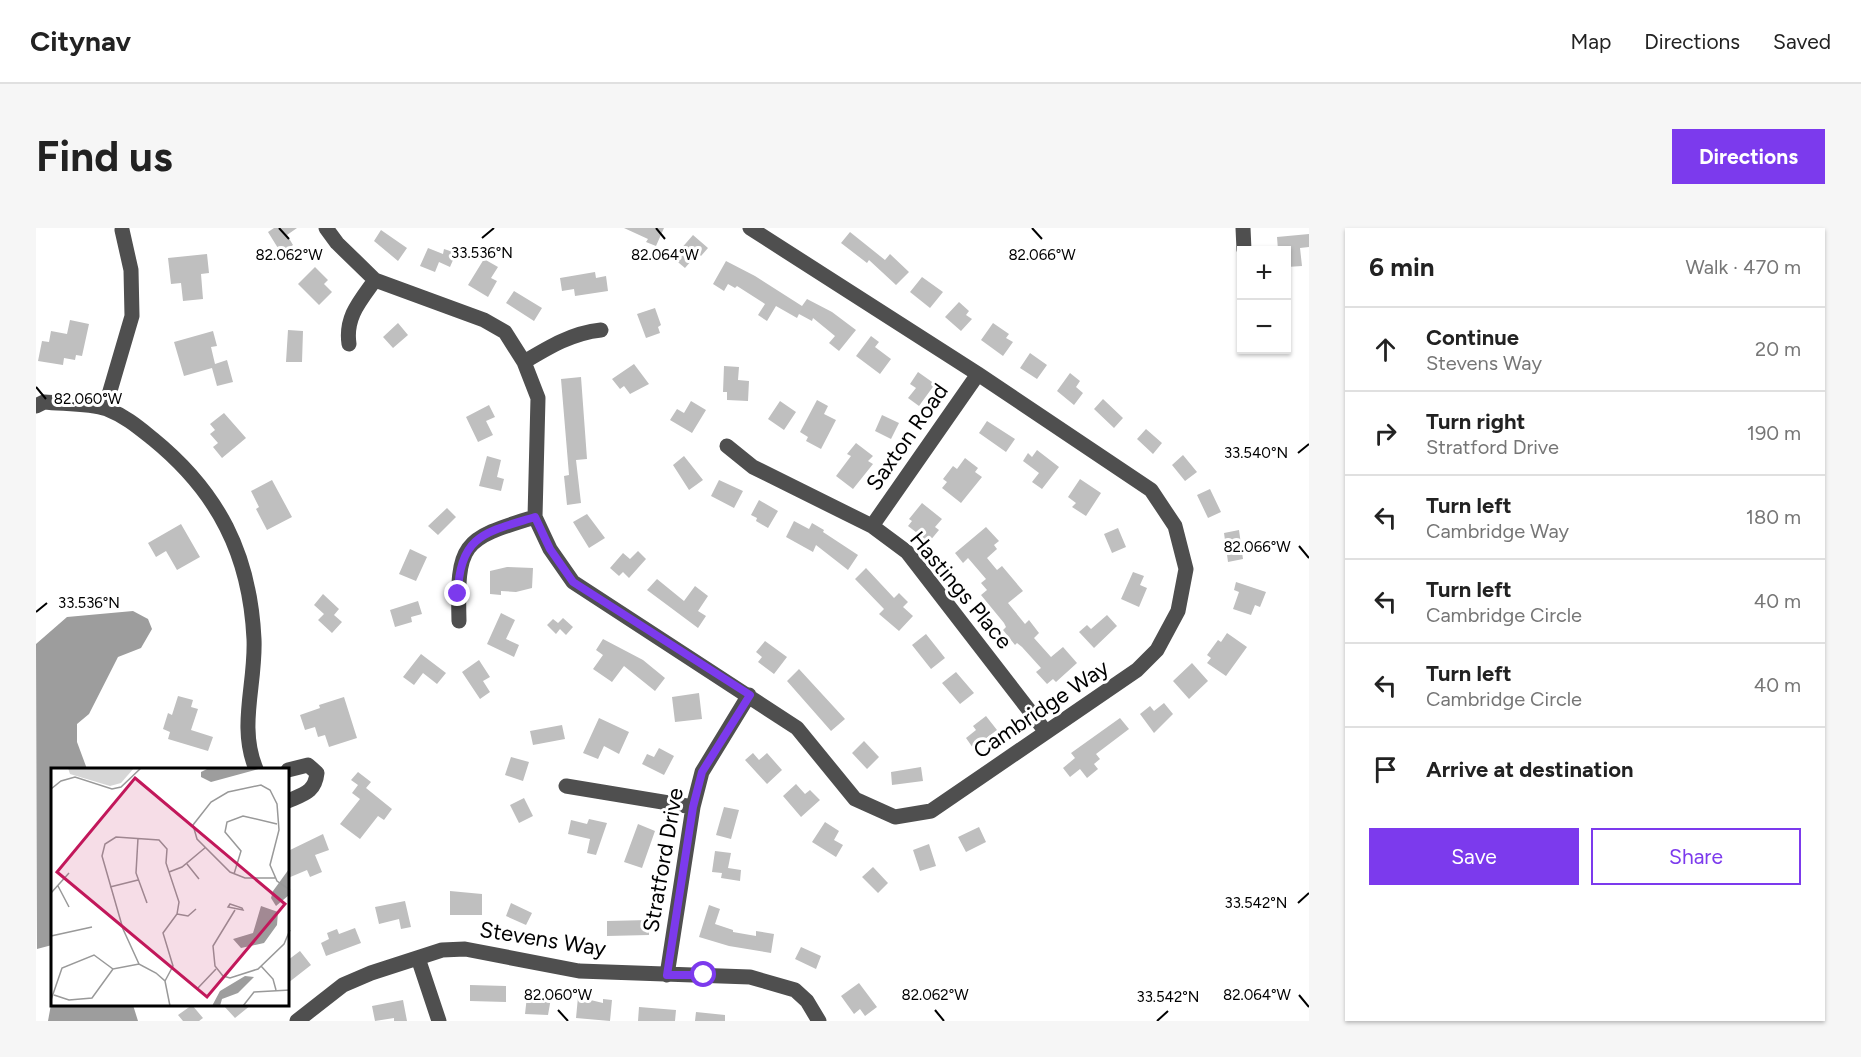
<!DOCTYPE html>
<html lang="en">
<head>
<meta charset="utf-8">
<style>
	body { margin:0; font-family:Figtree,sans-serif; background:#f6f6f6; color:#222 }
	.controls { position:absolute; right:18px; top:18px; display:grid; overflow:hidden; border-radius:0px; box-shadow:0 2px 4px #0004 }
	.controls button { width:54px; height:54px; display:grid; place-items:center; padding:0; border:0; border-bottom:2px solid #e0e0e0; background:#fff; color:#222; font:30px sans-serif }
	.stop { position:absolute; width:18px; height:18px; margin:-14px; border:4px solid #7c3aed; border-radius:50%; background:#fff }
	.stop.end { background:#7c3aed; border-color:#fff; box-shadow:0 2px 6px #0008 }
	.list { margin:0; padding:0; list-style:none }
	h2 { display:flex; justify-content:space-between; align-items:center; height:78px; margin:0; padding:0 24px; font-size:26px }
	h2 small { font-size:20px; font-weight:400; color:#767676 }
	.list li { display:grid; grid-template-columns:39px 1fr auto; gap:18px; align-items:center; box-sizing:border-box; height:84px; padding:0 24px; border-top:2px solid #e0e0e0 }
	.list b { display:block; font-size:22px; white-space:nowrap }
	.list p { margin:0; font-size:20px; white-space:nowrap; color:#767676 }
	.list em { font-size:20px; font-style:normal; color:#767676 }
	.actions { display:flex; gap:12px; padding:18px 24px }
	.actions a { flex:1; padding:14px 0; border:2px solid #7c3aed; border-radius:0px; text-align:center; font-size:21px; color:#7c3aed }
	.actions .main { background:#7c3aed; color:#fff }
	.icon { flex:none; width:33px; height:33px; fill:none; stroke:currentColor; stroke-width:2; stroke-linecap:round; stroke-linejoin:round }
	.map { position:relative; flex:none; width:1273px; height:793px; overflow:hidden; border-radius:0px }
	header { display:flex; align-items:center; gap:36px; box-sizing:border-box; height:84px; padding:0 30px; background:#fff; border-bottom:2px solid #e0e0e0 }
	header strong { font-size:28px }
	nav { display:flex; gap:33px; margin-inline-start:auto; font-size:21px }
	.intro { display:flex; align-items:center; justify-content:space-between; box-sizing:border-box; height:144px; padding:0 36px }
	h1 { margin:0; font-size:42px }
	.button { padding:15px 27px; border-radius:0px; background:#7c3aed; color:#fff; font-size:21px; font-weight:700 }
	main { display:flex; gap:36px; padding:0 36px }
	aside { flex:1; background:#fff; border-radius:0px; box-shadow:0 2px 4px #0004 }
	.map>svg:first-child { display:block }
	.water { fill:#9d9d9d }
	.building { fill:#bfbfbf }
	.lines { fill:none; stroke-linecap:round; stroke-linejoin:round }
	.minor { stroke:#4f4f4f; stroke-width:15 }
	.route { stroke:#7c3aed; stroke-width:8 }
	.ticks { fill:none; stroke:#000; stroke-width:2 }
	.labels { text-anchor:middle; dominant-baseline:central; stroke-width:6; stroke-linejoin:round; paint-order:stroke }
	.street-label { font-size:22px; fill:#000; stroke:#fff }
	.inset-road { fill:none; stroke:#999; stroke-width:1.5 }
	.view { fill:#c2185b; fill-opacity:0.15; stroke:#c2185b; stroke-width:3 }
	.inset-edge { fill:none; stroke:#000; stroke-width:3 }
	.ticks-label { font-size:15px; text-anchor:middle; fill:#000; stroke:#fff; stroke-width:6; stroke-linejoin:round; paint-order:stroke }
</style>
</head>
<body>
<header>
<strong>Citynav</strong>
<nav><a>Map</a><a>Directions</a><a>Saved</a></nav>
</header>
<div class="intro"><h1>Find us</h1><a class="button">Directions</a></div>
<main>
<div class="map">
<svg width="1273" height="793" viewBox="0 0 1273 793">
	<rect width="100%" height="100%" fill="#fff"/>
	<!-- water -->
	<path class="water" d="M97 383 112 391 116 401 105 420 82 429 53 486 41 496V514L51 541H16V717L1 721 0 416 31 389Z
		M16 771V776L97 777 102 793H12Z"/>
	<!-- building -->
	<path class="building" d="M238 0H261L251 7 257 17 245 25 232 4Z
		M588 0H628L620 18 610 14 612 11Z
		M345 2 371 20 362 33 338 13Z
		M814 4 849 32 854 26 873 44 860 57 833 32 831 35 805 15Z
		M1273 6V19L1264 20 1266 38 1251 39V22H1242L1241 9Z
		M657 7 672 20 665 28 662 25 649 40 637 30Z
		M392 20 407 26 408 21 420 25 414 39 403 34 399 44 384 38Z
		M171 26 173 45 165 46 167 71 147 73 145 55 135 56 132 30Z
		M448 31 462 39 455 50 461 53 452 69 432 57Z
		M690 33 719 48 766 78 771 71 796 84 820 102 803 123 793 115 799 108 777 90 776 93 763 86 761 90 740 78 731 93 722 87 729 76 701 58 699 60 692 56 688 63 677 56Z
		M279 39 292 52 288 56 296 64 283 77 262 56Z
		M559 44 560 50 570 48 572 63 539 68 538 61 526 63 524 50Z
		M886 49 907 64 894 80 874 64Z
		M478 63 506 80 498 93 470 75Z
		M923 74 933 83 930 87 936 91 925 103 909 89Z
		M619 80 625 97 622 99 624 105 610 110 601 86Z
		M34 92 53 96 46 128 40 127 39 132 28 130 27 137 2 133 6 113 13 114 15 103 31 106Z
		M362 95 372 107 357 120 347 109Z
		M957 95 973 106 970 110 977 114 967 128 945 112Z
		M252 102 267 103 266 134H250Z
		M177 103 181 118 175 119 179 136 191 132 197 154 181 158 176 140 148 148 138 114Z
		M835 108 843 114 839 119 855 131 844 146 820 128Z
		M994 125 1011 137 1001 151 984 140Z
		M598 136 613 156 594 166 588 158 584 161 576 151Z
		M688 138 703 139 702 152 713 153 712 173 691 172V164H687Z
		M882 144 899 156 883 178 872 170 880 160 874 156Z
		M1034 145 1044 153 1040 159 1047 165 1038 177 1021 163Z
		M545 149 551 231 540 232 545 275 531 277 528 248 533 247 525 151Z
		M1067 171 1087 190 1078 200 1058 181Z
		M781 172 792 178 788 186 800 192 785 221 770 213 772 209 764 204Z
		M655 173 670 182 656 205 634 192 641 181 648 185Z
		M744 173 760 184 748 202 732 191Z
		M453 177 459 189 450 193 457 207 442 214 430 189Z
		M188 185 210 210 186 230 177 219 182 215 174 206 179 202 174 196Z
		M846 187 863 195 855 211 839 203Z
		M951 193 979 211 970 224 943 205Z
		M1110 201 1126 215 1117 226 1101 211Z
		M820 215 837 228 832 233 837 236 817 261 800 248 815 228 811 226Z
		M1001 222 1023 239 1006 261 996 254 1003 245 987 233 992 225 996 229Z
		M1147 227 1161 244 1149 253 1136 237Z
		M451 228 465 232 461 249 468 251 465 263 443 258Z
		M648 228 667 252 653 262 637 237Z
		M929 230 942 240 939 244 946 249 925 275 906 260 911 254 907 251 917 238 921 241Z
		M1044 251 1065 265 1050 288 1036 279 1040 275 1032 269Z
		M236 252 256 289 231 302 220 281 223 279 215 263Z
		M683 252 707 263 698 280 675 268Z
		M1174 261 1185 284 1172 290 1161 267Z
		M723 272 742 283 732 300 720 293 721 290 715 287Z
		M886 275 906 291 899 299 903 302 893 314 872 298 876 293 873 291Z
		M411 280 420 289 402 307 392 298Z
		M551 286 569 310 553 320 537 294Z
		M758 293 773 301 776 295 788 302 787 304 822 327 812 342 780 317 777 324 750 309Z
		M145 296 164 329 141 342 130 323 120 329 112 315Z
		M950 299 963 313 958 317 961 321 951 330 961 342 966 338 987 363 972 375 989 396 993 392 1003 405 998 410 1015 429 1027 419 1041 435 1020 454 1017 451 1011 456 1000 444 1005 440 986 419 981 415 979 417 967 402 970 399 968 395 945 367 951 362 945 355 950 351 932 330 927 335 919 325Z
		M1082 300 1090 319 1076 325 1068 306Z
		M1203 302 1207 331 1192 334 1188 305Z
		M374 321 391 329 380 353 363 346Z
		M602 323 610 331 593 350 587 344 583 348 574 340 587 325 594 331Z
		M471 339 497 340 496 360 480 364 465 363V367L454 366V343Z
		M830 340 858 370 863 365 872 374 867 379 877 388 863 403 843 386 848 381 819 351Z
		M1097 344 1108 348 1104 357 1111 360 1103 379 1085 371Z
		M621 351 648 373 659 358 672 368 662 383 670 388 662 400 611 362Z
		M1200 354 1230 364 1224 379 1219 377 1215 387 1197 381 1203 364 1198 362Z
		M287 366 303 381 298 387 306 394 296 405 282 392 288 386 278 377Z
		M382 373 386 386 375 389 376 394 359 399 354 382Z
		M465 385 479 392 470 411 483 417 478 429 451 416Z
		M1071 387 1081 398 1058 420 1043 404 1051 397 1055 401Z
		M527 390 537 399 530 407 524 401 520 406 511 397 517 391 522 395Z
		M1191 405 1211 419 1190 448 1171 435 1175 430 1171 427 1182 412 1185 414Z
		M890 406 909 430 895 441 876 417Z
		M567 411 607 432 629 450 619 463 588 438 576 454 557 441 567 427 560 422Z
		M729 413 751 429 738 446 722 434 726 429 720 424Z
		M385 426 410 445 401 456 387 445 378 457 367 449Z
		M443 432 454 449 447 453 454 464 444 471 426 444Z
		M1156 435 1172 453 1153 471 1137 453Z
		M763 441 809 491 795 503 751 453Z
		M920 444 938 465 924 476 906 455Z
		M663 465 666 491 639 494 636 469Z
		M142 468 157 472 155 479 162 481 155 502 177 509 172 523 132 511 134 504 127 501 132 485 136 487Z
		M308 469 321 510 293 519 289 507 282 509 279 499 269 502 264 487 284 480 283 477Z
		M1128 475 1137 486 1118 505 1104 486 1114 478 1118 483Z
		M950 488 961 502 937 520 930 510 940 502 937 498Z
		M563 490 593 504 583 526 568 518 562 531 547 525Z
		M1084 490 1093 501 1060 526 1064 531 1058 536 1062 541 1051 550 1044 541 1034 549 1027 540 1039 530 1035 525Z
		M526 497 529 511 497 517 494 503Z
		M828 513 843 529 831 541 816 525Z
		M623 520 638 528 628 547 606 536 611 526 618 529Z
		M717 525 723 532 731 525 746 542 731 556 709 532Z
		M475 529 493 534 487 553 469 547Z
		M885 539 887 553 856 557 855 544Z
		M322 544 335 554 330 560 356 581 348 592 342 588 324 611 304 596 324 571 316 565 322 557 315 552Z
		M760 556 769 566 774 562 784 572 765 589 747 568Z
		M488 570 497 588 483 595 474 577Z
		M688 579 703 582 695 611 680 607Z
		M553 591 571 595 560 627 551 625 554 611 532 606 535 592 551 596Z
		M789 594 803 603 798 612 807 617 800 629 776 614Z
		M602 596 619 603 606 640 588 634Z
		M943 599 950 614 930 624 922 609Z
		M287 606 293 622 279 627 286 644 274 649 271 642 252 650V623Z
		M893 616 900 638 884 643 877 622Z
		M679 623 695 625 692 640 705 642 704 653 685 650 686 645 676 644Z
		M837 639 852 655 842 665 826 649Z
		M414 663 446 666V687H414Z
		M369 673 375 699 365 701 363 691 343 696 339 679Z
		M475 675 496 685 490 697 470 688Z
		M673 677 684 681 679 696 697 702V704L720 708V703L738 706 735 725 693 718 663 709Z
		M613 692V707L571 708V693Z
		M319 700 325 715 290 728 285 715 293 711 291 705 301 701 303 706Z
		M765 719 785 728 780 741 759 731Z
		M264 723 275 737 252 755V732Z
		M823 755 841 779 829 788 824 781 818 786 805 768Z
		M434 757 470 758V774L434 773Z
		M491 768 515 770 512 787 489 786Z
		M542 769 567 775V771L576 772 574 793 540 790Z
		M367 772 371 793H358V790L339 793 336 778Z
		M156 777 167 790 163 793H147L142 787Z
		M187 777H215L199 790Z
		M603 779 640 782 639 793H602Z
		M660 784 689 787V793H659Z"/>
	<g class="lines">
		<!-- minor -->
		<path class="minor" d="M290 0 301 15 339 52 448 92 469 104 488 134 502 170 499 289 514 321 537 354 761 500 819 571 859 589 895 583 1101 442 1121 422 1142 383 1150 341 1139 298 1115 262 942 146 714 0
			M1207 0 1208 22
			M313 116C309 89 324 73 339 52
			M488 134C513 119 536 105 565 102
			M0 178 8 174C28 176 53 175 71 181 89 188 102 199 117 211 182 264 214 326 218 411 220 456 202 498 220 541
			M69 180 96 88 95 42 86 2
			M691 218 717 239 836 298 871 324 1010 504
			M836 298 942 146
			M423 393C421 316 425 311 499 289
			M252 542 272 537 281 545C279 564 268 566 252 573
			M530 558 657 579
			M382 730 403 793
			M631 747 657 579 666 544 713 467
			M261 793 307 757 335 745 406 722 429 721 543 743 714 749 759 762 771 773 783 793"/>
	</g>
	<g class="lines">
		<!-- route -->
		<path class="route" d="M422 366C423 307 450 304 499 289L514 321 537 354 714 467 666 544 657 579 631 747H668"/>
	</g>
	<!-- ticks -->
	<path class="ticks" d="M243 0 253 11M620 0 629 11M996 0 1006 11M446 10 458 0M0 159 10 171M1262 225 1273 216M1263 318 1273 330M0 384 11 375M1262 675 1273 665M1263 767 1273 779M522 782 532 793M899 782 908 793M1121 793 1132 783"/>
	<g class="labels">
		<!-- street labels -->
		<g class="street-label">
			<text transform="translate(871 209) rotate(-55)">Saxton Road</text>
			<text transform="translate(925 362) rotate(50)">Hastings Place</text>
			<text transform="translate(1005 481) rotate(-34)">Cambridge Way</text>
			<text transform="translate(627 632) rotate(-80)">Stratford Drive</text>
			<text transform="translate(507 711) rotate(9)">Stevens Way</text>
		</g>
	</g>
	<!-- overview -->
	<g transform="translate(15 540)">
		<rect width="238" height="238" fill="#fff"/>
		<path d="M17 0H83L70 15 59 18 19 6Z" fill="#d6d6d6"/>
		<path d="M158 0H211L160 14 150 9V4ZM238 101V127L225 138 220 130 222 123ZM210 138 227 144 226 157 213 175 190 180 182 171 202 165ZM194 208 203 209 187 225 171 231 169 238H161L169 223Z" fill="#9d9d9d"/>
		<path class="inset-road" d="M0 21 10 13 24 9 61 21 70 19 90 0M87 70 85 105 96 135M136 96 148 111M118 104 131 99 155 79M183 106 190 83 174 64 176 54 192 48 226 56M224 110H194L179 104 146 71 142 57 160 34 177 24 210 17 219 22 226 36 228 62 219 97 226 113 239 122M7 118 18 139M59 119 87 112M0 125 18 105M179 136 191 140 192 142 177 139ZM184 142 162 178 164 198 172 208 179 210 207 201 233 176 239 162M126 146 137 148 145 141M0 168 41 159M88 196 72 161 51 88 54 76 65 69 108 72 116 81 115 95 128 134 126 146 112 165 122 198 114 213M210 198 222 211 225 222M146 221 165 201M3 227 18 232 41 230 62 201M0 232 11 200 43 187 62 201 88 196 105 205 114 213 119 238M192 238 203 224 239 222"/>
		<path class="view" d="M84 10 234 136 156 229 6 104Z"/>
		<rect width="238" height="238" class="inset-edge"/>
	</g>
	<g class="ticks-label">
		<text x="446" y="30">33.536°N</text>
		<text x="253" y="32">82.062°W</text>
		<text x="629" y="32">82.064°W</text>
		<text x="1006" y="32">82.066°W</text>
		<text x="52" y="176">82.060°W</text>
		<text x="1220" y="230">33.540°N</text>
		<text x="1221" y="324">82.066°W</text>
		<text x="53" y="380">33.536°N</text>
		<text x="1220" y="680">33.542°N</text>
		<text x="522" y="772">82.060°W</text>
		<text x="899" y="772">82.062°W</text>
		<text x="1221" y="772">82.064°W</text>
		<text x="1132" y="774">33.542°N</text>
	</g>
</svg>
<div class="controls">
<button>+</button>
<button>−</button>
</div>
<div class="stop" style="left:668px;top:747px"></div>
<div class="stop end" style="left:422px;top:366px"></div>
</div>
<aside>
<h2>6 min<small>Walk · 470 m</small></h2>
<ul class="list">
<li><svg class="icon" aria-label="ahead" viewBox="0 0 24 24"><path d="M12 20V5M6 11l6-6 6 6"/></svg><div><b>Continue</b><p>Stevens Way</p></div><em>20 m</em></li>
<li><svg class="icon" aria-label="right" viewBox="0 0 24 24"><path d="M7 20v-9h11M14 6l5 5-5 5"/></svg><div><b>Turn right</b><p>Stratford Drive</p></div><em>190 m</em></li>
<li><svg class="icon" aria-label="left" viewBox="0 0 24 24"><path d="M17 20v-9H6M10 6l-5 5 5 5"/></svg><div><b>Turn left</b><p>Cambridge Way</p></div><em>180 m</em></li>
<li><svg class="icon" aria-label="left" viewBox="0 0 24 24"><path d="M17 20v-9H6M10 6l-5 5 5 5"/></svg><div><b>Turn left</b><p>Cambridge Circle</p></div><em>40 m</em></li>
<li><svg class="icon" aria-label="left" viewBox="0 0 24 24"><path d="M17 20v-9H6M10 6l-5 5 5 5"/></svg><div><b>Turn left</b><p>Cambridge Circle</p></div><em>40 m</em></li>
<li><svg class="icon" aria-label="arrive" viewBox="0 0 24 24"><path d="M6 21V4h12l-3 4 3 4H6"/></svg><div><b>Arrive at destination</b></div></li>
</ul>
<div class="actions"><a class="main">Save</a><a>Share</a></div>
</aside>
</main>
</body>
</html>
